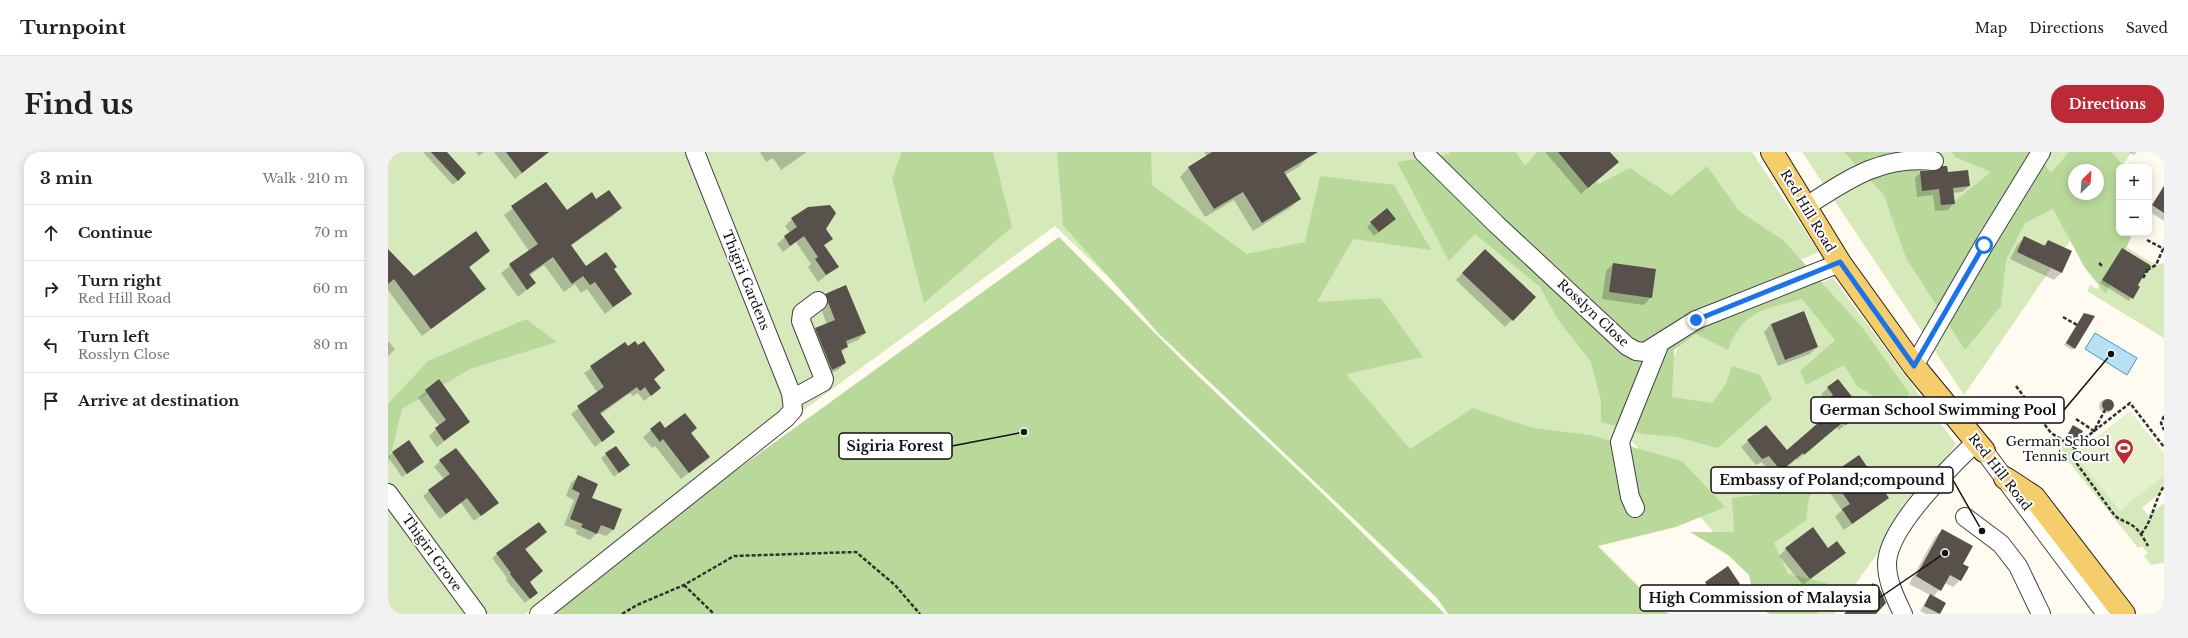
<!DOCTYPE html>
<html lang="en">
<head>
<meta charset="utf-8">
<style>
	body { margin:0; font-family:"Libre Baskerville",serif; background:#f2f2f2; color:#202124 }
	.controls { position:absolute; right:12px; top:12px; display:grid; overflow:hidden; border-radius:8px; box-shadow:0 2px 10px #0003 }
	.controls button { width:36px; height:36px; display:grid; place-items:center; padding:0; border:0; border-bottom:1px solid #e0e0e0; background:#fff; color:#202124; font:20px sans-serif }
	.compass { position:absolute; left:1680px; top:12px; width:36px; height:36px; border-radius:50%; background:#fff; box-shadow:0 2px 10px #0003; rotate:25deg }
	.stop { position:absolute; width:12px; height:12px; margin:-9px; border:3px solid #1a73e8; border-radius:50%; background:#fff }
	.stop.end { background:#1a73e8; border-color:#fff; box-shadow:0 1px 4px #0008 }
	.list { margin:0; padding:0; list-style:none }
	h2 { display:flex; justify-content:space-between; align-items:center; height:52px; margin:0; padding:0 16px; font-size:17px }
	h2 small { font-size:13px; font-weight:400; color:#757577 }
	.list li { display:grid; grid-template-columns:26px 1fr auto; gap:12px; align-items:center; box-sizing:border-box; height:56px; padding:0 16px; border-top:1px solid #e0e0e0 }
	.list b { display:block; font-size:15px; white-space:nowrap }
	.list p { margin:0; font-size:13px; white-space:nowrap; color:#757577 }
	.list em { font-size:13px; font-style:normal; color:#757577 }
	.icon { flex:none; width:22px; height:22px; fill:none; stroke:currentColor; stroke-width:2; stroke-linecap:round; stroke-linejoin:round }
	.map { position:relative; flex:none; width:1776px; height:462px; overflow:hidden; border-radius:16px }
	header { display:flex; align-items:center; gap:24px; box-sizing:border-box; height:56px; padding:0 20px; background:#fff; border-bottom:1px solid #e0e0e0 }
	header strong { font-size:19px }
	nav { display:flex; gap:22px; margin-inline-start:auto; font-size:14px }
	.intro { display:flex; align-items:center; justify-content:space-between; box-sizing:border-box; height:96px; padding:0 24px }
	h1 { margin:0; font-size:28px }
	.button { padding:10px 18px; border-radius:16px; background:#bc2a37; color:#fff; font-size:14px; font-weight:700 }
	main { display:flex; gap:24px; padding:0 24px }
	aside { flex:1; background:#fff; border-radius:16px; box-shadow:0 2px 10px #0003 }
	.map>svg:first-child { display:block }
	.green { fill:#d5e9bb; fill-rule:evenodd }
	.forest { fill:#b9d99b; fill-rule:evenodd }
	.pitch { fill:#e5f0cd }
	.water { fill:#b7e0f5; stroke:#4098ca }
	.shadow { fill:#0003 }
	.building { fill:#57504b }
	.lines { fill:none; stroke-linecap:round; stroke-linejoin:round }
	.minor-casing { stroke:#424242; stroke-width:20 }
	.major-casing { stroke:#202020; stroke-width:24 }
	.path { stroke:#313131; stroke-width:2.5; stroke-dasharray:4 2; stroke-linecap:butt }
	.minor { stroke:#fff; stroke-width:18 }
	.major { stroke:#f5ce6b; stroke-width:22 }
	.route { stroke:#1a73e8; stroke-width:5 }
	.labels { text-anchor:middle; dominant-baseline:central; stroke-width:4; stroke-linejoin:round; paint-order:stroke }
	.street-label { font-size:13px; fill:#0f0f0f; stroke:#fff }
	.poi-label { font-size:13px; fill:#0f0f0f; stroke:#fff; text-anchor:end }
	.leader { fill:none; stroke:#0f0f0f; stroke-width:1.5 }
	.callout-dot { fill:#0f0f0f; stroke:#fff; stroke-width:1.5 }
	.callout { fill:#fff; stroke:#0f0f0f; stroke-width:1.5 }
	.callout-label { font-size:14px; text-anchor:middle; font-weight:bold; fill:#0f0f0f }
</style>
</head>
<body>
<header>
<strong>Turnpoint</strong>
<nav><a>Map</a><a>Directions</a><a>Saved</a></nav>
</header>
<div class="intro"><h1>Find us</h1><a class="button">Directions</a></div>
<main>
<aside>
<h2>3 min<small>Walk · 210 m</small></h2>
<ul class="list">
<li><svg class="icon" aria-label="ahead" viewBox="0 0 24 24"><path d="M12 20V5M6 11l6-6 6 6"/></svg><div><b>Continue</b></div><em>70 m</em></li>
<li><svg class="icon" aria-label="right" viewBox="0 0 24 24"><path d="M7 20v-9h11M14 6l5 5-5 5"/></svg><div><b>Turn right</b><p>Red Hill Road</p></div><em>60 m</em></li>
<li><svg class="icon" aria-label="left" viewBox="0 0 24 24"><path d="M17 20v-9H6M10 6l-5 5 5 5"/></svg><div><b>Turn left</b><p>Rosslyn Close</p></div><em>80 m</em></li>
<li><svg class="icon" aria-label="arrive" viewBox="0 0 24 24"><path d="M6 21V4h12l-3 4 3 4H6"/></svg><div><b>Arrive at destination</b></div></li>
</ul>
</aside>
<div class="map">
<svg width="1776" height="462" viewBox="0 0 1776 462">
	<rect width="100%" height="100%" fill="#fffbf1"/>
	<!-- green -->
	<path class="green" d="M0 0H1364L1431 100 1287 160 1216 319 1041 433 667 74 137 462H0Z
		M1414 0H1744L1733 15H1731V18L1576 243ZM1686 18H1710V42H1686Z
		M1729 90 1768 113 1776 111V186L1699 139 1702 133 1709 137 1714 128 1745 146 1752 135Z
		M1445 126 1568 292 1446 462H1399L1242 287 1298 181Z
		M1660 284 1677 287 1687 293V302L1732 358 1776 323V338L1754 356 1760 363 1776 351V411L1763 413 1756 404 1760 401 1754 394 1750 396Z"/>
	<!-- forest -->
	<path class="forest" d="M514 0H605L624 75 536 151 504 26Z
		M669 0H763L764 33 859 102 917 90 932 24 1006 33 1043 98 965 87 929 150 993 146 1035 205 958 222 1022 297 1085 256 1145 276 1202 283 1294 309 1337 355 1288 375 1210 394 1275 459 1282 462H1060L1049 446 771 182 675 73Z
		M1061 0H1128L1137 14 1149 0H1179L1176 8 1211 32 1242 16 1283 44 1319 14 1351 59 1395 88 1473 174 1521 241 1513 260 1469 234 1456 213 1418 233 1412 219 1447 188 1414 147C1375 158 1356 157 1340 198L1308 182 1286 198 1284 245 1324 251 1338 232 1344 214 1372 223 1384 247 1330 296 1289 285 1255 282 1213 270V249L1203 210 1171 169 1152 135 1087 82 1061 109 1009 10 1062 2Z
		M1456 0H1534L1529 16 1563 52 1603 20 1567 5 1564 0H1648L1663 21 1681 0H1724L1736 15H1731V81H1744L1743 85 1718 142 1697 116 1665 57 1637 71 1618 108 1613 154 1577 198 1518 106 1496 43ZM1686 18H1710V42H1686Z
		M671 85 806 220 933 340 1057 462H149Z
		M138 167 169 190 82 217 14 257 0 314V252L40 209Z
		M1408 320 1435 329 1421 345 1418 368 1386 391 1400 422 1439 431 1429 462H1382L1368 455 1361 423 1340 403 1302 380H1346L1344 346 1381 341Z"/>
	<!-- pitch -->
	<path class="pitch" d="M1742 259 1776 301V323L1732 358 1687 302Z"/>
	<!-- water -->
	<path class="water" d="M1707 181 1749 206 1739 223 1697 197Z"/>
	<!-- shadow -->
	<path class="shadow" d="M35 0H57L77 21 65 33Z
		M88 0H96L91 4Z
		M106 0H149L153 5 127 27Z
		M372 0H419L393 18 385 6 378 10Z
		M816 0H918L921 4 912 14 897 23 912 47 902 56 865 79 846 48 817 65 792 25 801 15 819 4Z
		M1157 0H1220L1229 10 1193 42Z
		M1741 0H1749L1746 3Z
		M1533 20 1559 21 1581 34 1574 40 1565 41 1566 51 1560 58 1547 59 1545 43 1529 45 1527 26Z
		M158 31 178 60 208 48 233 56 225 64 182 94 197 116 225 118 242 142 217 162 199 137 193 141 187 132 176 140 156 113 141 124 147 131 130 145 113 121 141 99 116 63Z
		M1776 33V69L1761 59Z
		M404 67 437 77 443 87 435 94 450 114 430 130 420 115 423 112 408 90 395 100 389 92 402 81 397 74Z
		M983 71H1002L986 84 979 75Z
		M1636 86 1655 94 1660 89 1683 100 1673 121 1666 128 1622 107 1629 93Z
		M0 98 26 125 101 99 81 116 96 137 34 184 0 138Z
		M1097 98 1147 145 1117 175 1068 128Z
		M1734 98 1748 134 1741 149 1712 131Z
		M1225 112 1263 145 1256 153 1214 147 1218 119Z
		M438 143 477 181 470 188 458 193 459 194 453 201 457 211 450 218 437 224 421 184 428 177 439 173 431 150Z
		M1694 164 1686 196 1684 198 1676 193Z
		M1383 172 1429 195 1422 202 1390 214 1376 180Z
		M0 189 7 197 0 204Z
		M237 192 240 196 276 218 265 228 272 236 256 249 250 241 245 244 242 241 212 263 225 280 207 295 183 262 210 241 196 221Z
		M1450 228 1468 260 1463 268 1451 278 1448 275 1409 308 1408 307 1386 325 1374 310 1368 313 1353 295 1378 274 1398 299 1431 271 1424 263 1439 250 1433 242Z
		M51 229 81 269 49 295 41 284 51 274 30 246Z
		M1711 254a7 7 0 1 1 14 0a7 7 0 1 1-14 0Z
		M271 271 277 278 308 276 303 282 321 305 293 327 267 294 264 296 255 285Z
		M1685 274 1686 293 1684 295 1675 290Z
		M5 301 35 310 14 325 0 305Z
		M218 302 240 313 226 325 213 306Z
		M1471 304 1500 346 1456 378 1447 365 1454 358 1435 331Z
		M52 309 86 318 110 351 86 369 73 351 52 367 35 344 56 327 46 315Z
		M190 325 203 346 233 358 225 378 218 384 209 381 202 388 188 382 189 378 176 373 186 348 178 344 183 331Z
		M1554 378 1572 428 1565 435 1557 431 1545 445 1556 451 1551 462H1538L1532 459 1542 443 1521 432 1547 385Z
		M153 385 137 398 144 445 137 451 118 428 119 426 104 406 109 402Z
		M1398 397 1456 401 1415 433 1391 404Z
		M1340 416 1351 432 1324 452 1313 436Z"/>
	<!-- building -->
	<path class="building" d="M43 0H59L78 21 70 29Z
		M118 0H161L134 21Z
		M824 0H930L896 20 913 47 874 71 855 40 826 57 800 15Z
		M1170 0H1222L1231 10 1200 36Z
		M1555 14H1559L1560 20 1580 18 1582 34 1565 36 1567 52 1553 53 1551 37 1534 39 1532 19H1546Z
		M158 30 179 58 204 40 208 47 221 38 234 56 183 93 198 114 218 100 229 115 226 117 244 142 225 155 207 130 202 133 195 124 184 132 165 105 141 122 148 131 139 138 121 112 150 92 123 54Z
		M1776 34V61L1764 53Z
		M442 53 448 61 438 77 445 87 436 93 451 115 438 123 427 107 430 105 416 84 402 94 396 84 409 75 403 66 420 55Z
		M999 56 1008 67 991 80 982 70Z
		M88 79 102 99 81 115 98 137 43 177 6 127 0 132V97L26 124Z
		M1636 84 1657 94 1660 88 1684 99 1674 121 1629 100Z
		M1734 96 1762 113 1750 133 1752 135 1745 147 1714 128Z
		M1097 97 1148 145 1125 169 1074 121Z
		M1225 111 1268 117 1264 146 1221 140Z
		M458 133 478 181 458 189 460 195 453 198 458 211 444 218 427 176 447 168 437 142Z
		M1416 159 1430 195 1397 208 1383 172Z
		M1696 161 1707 164 1687 197 1678 191Z
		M247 189 250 193 256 189 277 218 266 227 273 236 263 244 257 235 252 239 249 235 212 261 227 280 214 290 189 254 216 235 202 214 237 190 240 194Z
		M51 227 82 270 56 289 47 276 58 268 37 238Z
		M1450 227 1473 256 1469 260 1471 262 1458 273 1455 270 1416 303 1415 301 1393 319 1381 304 1374 307 1359 288 1378 273 1399 298 1437 265 1430 256 1445 243 1439 235Z
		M1714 253a6 6 0 1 1 12 0a6 6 0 1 1-12 0Z
		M297 261 309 276 303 281 322 305 301 321 275 287 272 290 262 277 272 269 277 276Z
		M1685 273 1695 279 1687 293 1677 287Z
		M21 288 36 310 19 322 4 300Z
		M228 294 242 313 231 321 217 301Z
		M68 296 111 351 93 364 79 346 58 362 40 338 62 322 51 308Z
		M1471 303 1501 346 1464 372 1454 357 1462 352 1442 323Z
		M190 323 210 332 204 346 234 357 226 378 213 373 209 382 193 375 195 372 182 367 192 341 184 337Z
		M151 370 159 380 137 397 155 419 142 430 150 441 142 447 122 422 123 421 108 401Z
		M1425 375 1440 396 1449 389 1458 401 1422 427 1397 396Z
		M1554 377 1585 394 1575 412 1581 415 1573 429 1562 423 1553 439 1528 424Z
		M1340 414 1352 432 1329 448 1317 430Z
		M1485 431 1493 439 1498 451 1488 462H1456Z
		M1542 442 1558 451 1552 462 1536 454Z"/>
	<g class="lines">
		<defs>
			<path id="minor" d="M1035 0 1108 72 1239 194 1248 199 1257 200 1308 168 1452 111
				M1417 55C1459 28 1493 3 1546 9
				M1526 214 1596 93 1653 0
				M404 247 435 230 436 227 413 169 414 161 430 149
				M1596 299 1718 462
				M0 341 89 462
				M1247 356 1242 345 1232 290 1272 191
				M1577 365 1613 392 1630 414 1653 462
				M151 462 398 266 405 258 403 241 307 0
				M1515 462C1508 447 1499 430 1499 412 1499 376 1562 315 1588 290"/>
			<path id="major" d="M1384 0 1452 111 1526 214 1596 299
				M1617 326 1646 345 1736 462"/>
		</defs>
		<!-- minor casing -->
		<use href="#minor" class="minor-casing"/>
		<!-- major casing -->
		<use href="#major" class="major-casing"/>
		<!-- path -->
		<path class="path" d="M1759 88 1776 97
			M1711 111 1714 114
			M1759 118 1768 113 1775 97
			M1755 126 1762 114
			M1675 165 1689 173
			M1628 234 1663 281 1687 296
			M1776 264 1773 271 1776 278
			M1688 267 1706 279 1717 258
			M1691 286 1696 287 1742 251 1776 295
			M1696 287 1684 301V305L1727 364C1732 368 1737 369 1742 372 1750 376 1755 385 1760 394
			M1753 382C1765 368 1766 349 1776 334
			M296 433 326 462
			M234 462 249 453 296 433 346 404 468 400 507 433 532 462"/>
		<!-- minor -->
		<use href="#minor" class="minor"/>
		<!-- major -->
		<use href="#major" class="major"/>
	</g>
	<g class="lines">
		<!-- route -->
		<path class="route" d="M1308 168 1452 110 1526 214 1596 93"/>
	</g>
	<!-- icons -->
	<defs>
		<symbol id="stadium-pin" viewBox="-11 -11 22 30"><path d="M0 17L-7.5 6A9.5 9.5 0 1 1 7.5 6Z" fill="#bc2a37" stroke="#fff"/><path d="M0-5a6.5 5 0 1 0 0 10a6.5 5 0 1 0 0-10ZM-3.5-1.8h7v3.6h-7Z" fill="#fff"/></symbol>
	</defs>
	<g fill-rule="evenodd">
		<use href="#stadium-pin" x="1725" y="285" width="22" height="30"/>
	</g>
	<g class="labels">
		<!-- street labels -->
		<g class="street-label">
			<text transform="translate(1420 59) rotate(59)">Red Hill Road</text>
			<text transform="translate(358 128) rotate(68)">Thigiri Gardens</text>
			<text transform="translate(1205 161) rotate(43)">Rosslyn Close</text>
			<text transform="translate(1612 320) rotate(52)">Red Hill Road</text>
			<text transform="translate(44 401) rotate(54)">Thigiri Grove</text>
		</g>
		<!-- poi labels -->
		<g class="poi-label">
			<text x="1722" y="289">German School<tspan x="1722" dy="15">Tennis Court</tspan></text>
		</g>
	</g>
	<!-- callouts -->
	<path class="leader" d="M1723 202L1676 258M636 280L564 294M1594 379L1565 328M1557 401L1491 446"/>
	<g class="callout-dot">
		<circle cx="1723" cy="202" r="4"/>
		<circle cx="636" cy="280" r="4"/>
		<circle cx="1594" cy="379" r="4"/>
		<circle cx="1557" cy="401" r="4"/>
	</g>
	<g class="callout">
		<rect x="1423" y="245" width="253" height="26" rx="4"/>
		<rect x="451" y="281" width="113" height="26" rx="4"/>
		<rect x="1323" y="315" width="242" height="26" rx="4"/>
		<rect x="1252" y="433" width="239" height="26" rx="4"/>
	</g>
	<g class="callout-label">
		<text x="1550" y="263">German School Swimming Pool</text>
		<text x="507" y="299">Sigiria Forest</text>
		<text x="1444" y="333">Embassy of Poland;compound</text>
		<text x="1372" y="451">High Commission of Malaysia</text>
	</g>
</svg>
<div class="controls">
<button>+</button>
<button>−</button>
</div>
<svg class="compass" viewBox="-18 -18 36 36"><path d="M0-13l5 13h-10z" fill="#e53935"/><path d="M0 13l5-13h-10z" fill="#757577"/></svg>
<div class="stop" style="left:1596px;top:93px"></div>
<div class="stop end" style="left:1308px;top:168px"></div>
</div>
</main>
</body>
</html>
